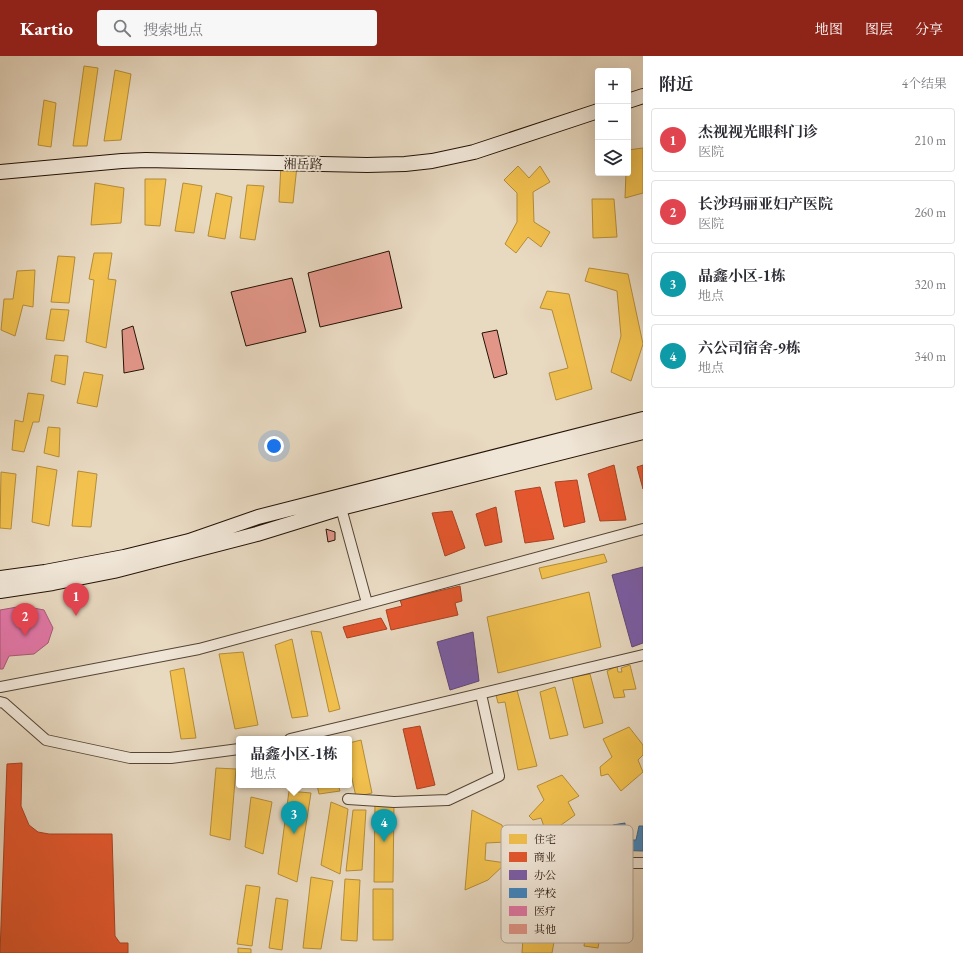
<!DOCTYPE html>
<html lang="zh">
<head>
<meta charset="utf-8">
<style>
	body { margin:0; font-family:"EB Garamond","Noto Serif SC",serif; background:#f7f7f7; color:#2b2b33 }
	.controls { position:absolute; right:12px; top:12px; display:grid; overflow:hidden; border-radius:4px; box-shadow:0 4px 16px #0002 }
	.controls button { width:36px; height:36px; display:grid; place-items:center; padding:0; border:0; border-bottom:1px solid #e1e1e2; background:#fff; color:#2b2b33; font:20px sans-serif }
	.you { position:absolute; left:274px; top:390px; width:14px; height:14px; margin:-10px; border:3px solid #fff; border-radius:50%; background:#1a73e8; box-shadow:0 0 0 6px #1a73e833 }
	.badge { display:grid; place-items:center; width:26px; height:26px; border-radius:50%; background:#8f2418; color:#fff; font-size:13px; font-weight:700 }
	.pin { position:absolute; translate:-50% -33px; filter:drop-shadow(0 1px 2px #0008) }
	.pin::after { content:''; position:absolute; top:21px; width:14px; height:12px; background:inherit; clip-path:polygon(0 0,100% 0,50% 100%) }
	.popup { position:absolute; left:236px; top:680px; width:116px; height:52px; box-sizing:border-box; display:grid; place-content:center; border-radius:4px; background:#fff; filter:drop-shadow(0 1px 3px #0005); font-size:13px; white-space:nowrap; color:#7c7c81 }
	.popup b { font-size:15px; color:#2b2b33 }
	.popup::after { content:''; position:absolute; left:50%; top:100%; margin-left:-8px; border:8px solid transparent; border-top-color:#fff }
	.list { margin:0; padding:0; list-style:none }
	h2 { display:flex; justify-content:space-between; align-items:center; height:52px; margin:0; padding:0 16px; font-size:17px }
	h2 small { font-size:13px; font-weight:400; color:#7c7c81 }
	.list li { display:grid; grid-template-columns:26px 1fr auto; gap:12px; align-items:center; box-sizing:border-box; height:64px; margin:0 8px 8px; padding:0 8px; border:1px solid #e1e1e2; border-radius:4px }
	.list b { display:block; font-size:15px; white-space:nowrap }
	.list p { margin:0; font-size:13px; white-space:nowrap; color:#7c7c81 }
	.list em { font-size:13px; font-style:normal; color:#7c7c81 }
	.icon { flex:none; width:22px; height:22px; fill:none; stroke:currentColor; stroke-width:2; stroke-linecap:round; stroke-linejoin:round }
	.map { position:relative; flex:none; width:643px; height:897px; overflow:hidden }
	header { display:flex; align-items:center; gap:24px; box-sizing:border-box; height:56px; padding:0 20px; background:#8f2418; color:#fff }
	header strong { font-size:19px }
	nav { display:flex; gap:22px; margin-inline-start:auto; font-size:14px }
	.search { width:280px; height:36px; background:#f7f7f7; display:flex; align-items:center; gap:10px; box-sizing:border-box; padding:0 14px; border-radius:4px; color:#7c7c81; font-size:15px }
	main { display:flex }
	aside { flex:1; background:#fff }
	.map>svg:first-child { display:block }
	.homes { fill:#f2c14e; stroke:#b48c38 }
	.shops { fill:#e4572e; stroke:#aa4222 }
	.offices { fill:#7b5ea7; stroke:#614776 }
	.schools { fill:#3f88c5; stroke:#37658b }
	.health { fill:#e377a8; stroke:#a95977 }
	.building { fill:#e19688; stroke:#231205 }
	.lines { fill:none; stroke-linecap:round; stroke-linejoin:round }
	.street-casing { stroke:#544434; stroke-width:12 }
	.secondary-casing { stroke:#231205; stroke-width:16 }
	.street { stroke:#f0e6d7; stroke-width:10 }
	.secondary { stroke:#f0e6d7; stroke-width:14 }
	.labels { text-anchor:middle; dominant-baseline:central; stroke-width:4; stroke-linejoin:round; paint-order:stroke }
	.street-label { font-size:13px; fill:#231205; stroke:#f0e6d7 }
	.key { fill:#f0e6d7; stroke:#b2a698; stroke-width:1 }
	.key-label { font-size:11px; fill:#231205 }
</style>
</head>
<body>
<header>
<strong>Kartio</strong>
<div class="search"><svg class="icon" aria-label="search" viewBox="0 0 24 24"><circle cx="10" cy="10" r="6"/><path d="M15 15l6 6"/></svg>搜索地点</div>
<nav><a>地图</a><a>图层</a><a>分享</a></nav>
</header>
<main>
<div class="map">
<svg width="643" height="897" viewBox="0 0 643 897">
	<rect width="100%" height="100%" fill="#e8d9c1"/>
	<filter id="stains"><feTurbulence type="fractalNoise" baseFrequency=".005" numOctaves="4"/><feColorMatrix values="0 0 0 0 .2 0 0 0 0 .09 0 0 0 0 .02 0 0 0 .5 -.17"/></filter>
	<radialGradient id="worn" r=".72"><stop offset=".6" stop-color="#630" stop-opacity="0"/><stop offset="1" stop-color="#630" stop-opacity=".3"/></radialGradient>
	<!-- homes -->
	<path class="homes" d="M84 10 98 12 87 90H73Z
		M115 14 131 18 121 84 104 85Z
		M44 44 56 47 51 91 38 89Z
		M643 92V137L625 142 626 117H628V94Z
		M281 109 297 110 293 147 279 146Z
		M518 110 529 122 540 110 550 126 533 136 534 166 550 176 541 191 528 181 516 197 505 188 517 166V137L504 124Z
		M145 123H166L160 170 145 169Z
		M95 127 124 132 121 167 91 169Z
		M183 127 202 130 194 177 175 175Z
		M247 129 264 130 255 184 240 182Z
		M216 137 232 141 225 183 208 180Z
		M592 143H614L617 181 593 182Z
		M94 197H112L108 223 116 224 106 292 86 286 94 224 89 223Z
		M58 200 75 201 69 247 51 246Z
		M589 212 628 218 643 288 631 325 611 316 621 280 617 235 585 225Z
		M35 214 33 251 23 249 15 280 1 274 4 243H13L17 215Z
		M547 235 569 238 592 333 556 344 549 317 568 312 552 254 540 252Z
		M51 253 69 254 64 285 46 283Z
		M55 299 68 300 65 329 51 325Z
		M84 316 103 319 97 351 77 347Z
		M28 337 44 339 39 366H33L24 396 12 394 15 364 23 366Z
		M48 371 60 372 59 401 44 397Z
		M37 410 57 414 49 470 32 466Z
		M78 415 97 418 91 471 72 470Z
		M1 416 16 418 11 473 0 472Z
		M604 498 607 506 542 523 539 512Z
		M589 536 601 591 498 617 487 561Z
		M311 575 321 576 340 653 329 656Z
		M292 583 308 660 292 662 275 589Z
		M243 596 258 669 235 673 219 598Z
		M630 609 636 633 623 634 625 641 614 642 607 615 617 610 618 616H622L621 612Z
		M184 612 196 682 181 683 170 615Z
		M590 618 603 667 584 672 572 621Z
		M555 631 568 679 550 683 540 636Z
		M517 634 537 710 518 714 505 646 498 647 496 639Z
		M629 671 643 689V699L638 704 643 716 621 735 608 718 601 720 600 711 612 701 603 683Z
		M361 684 372 737 356 741 349 709V687Z
		M216 712 236 713 230 784 210 779Z
		M562 719 579 740 568 746 575 759 547 779 541 762 533 764 529 760 544 744 537 730Z
		M317 729H338L340 735 319 738Z
		M289 735 311 737 297 826 278 818Z
		M251 741 272 746 263 798 245 791Z
		M331 746 348 753 340 818 321 809Z
		M375 746H394L393 826H374Z
		M353 754H366L362 814 346 815Z
		M472 754 502 769 506 786 486 787 485 804 506 807 488 824 465 834Z
		M311 821 333 825 321 893 303 892Z
		M345 823 360 824 357 885 341 884Z
		M246 829 260 831 252 890 237 888Z
		M373 833H393V884H373Z
		M276 842 288 844 282 894 269 892Z
		M591 843 604 847 603 854 621 859 620 881 600 880 598 892 584 890Z
		M525 853 557 869 552 897H522Z
		M238 892 251 893V897H238Z"/>
	<!-- shops -->
	<path class="shops" d="M614 409 626 464 600 465 588 418Z
		M643 409V433L637 411Z
		M577 424 585 466 564 471 555 426Z
		M540 431 554 483 525 487 515 435Z
		M496 451 502 486 485 490 476 458Z
		M452 455 465 492 445 500 432 457Z
		M460 530 462 545 455 547 458 559 391 574 386 554 402 550 400 544Z
		M381 562 387 573 347 582 343 571Z
		M420 670 435 729 417 733 403 673Z
		M22 707 21 750 29 769 38 776 49 778H112L115 880 120 887H128V897H0L7 708Z"/>
	<!-- offices -->
	<path class="offices" d="M643 511V587L632 591 612 519Z
		M473 576 479 625 450 634 437 586Z"/>
	<!-- schools -->
	<path class="schools" d="M625 767 626 784H636L639 770H643V795L609 794 595 798 592 790 598 776 608 773 613 769Z"/>
	<!-- health -->
	<path class="health" d="M23 550 44 554 53 572 48 587 34 598 9 600 3 613H0V554Z"/>
	<!-- building -->
	<path class="building" d="M389 195 402 252 320 271 308 217Z
		M292 222 306 276 246 290 231 236Z
		M133 270 144 313 124 317 122 274Z
		M497 274 507 318 494 322 482 277Z
		M326 473 335 476V484L328 486Z"/>
	<g class="lines">
		<defs>
			<path id="street" d="M341 452 367 547
				M0 631 199 593 643 473
				M0 646 4 647 46 684 130 702H171L239 693
				M290 683 643 599
				M348 743 394 746 448 744 499 720 481 638
				M590 807H643"/>
			<path id="secondary" d="M628 45 643 40
				M0 116 122 105 146 104 367 109 405 108 432 105 474 96 598 55
				M0 522 45 516 124 501 189 485 258 461 643 363
				M0 535 53 527 114 515 257 478 341 452 643 376"/>
		</defs>
		<!-- street casing -->
		<use href="#street" class="street-casing"/>
		<!-- secondary casing -->
		<use href="#secondary" class="secondary-casing"/>
		<!-- street -->
		<use href="#street" class="street"/>
		<!-- secondary -->
		<use href="#secondary" class="secondary"/>
	</g>
	<g class="labels">
		<!-- street labels -->
		<g class="street-label">
			<text transform="translate(303 108) rotate(1)">湘岳路</text>
		</g>
	</g>
	<!-- legend -->
	<rect x="501" y="769" width="132" height="118" rx="6" class="key"/>
	<rect x="509" y="778" width="18" height="10" fill="#f2c14e"/>
	<rect x="509" y="796" width="18" height="10" fill="#e4572e"/>
	<rect x="509" y="814" width="18" height="10" fill="#7b5ea7"/>
	<rect x="509" y="832" width="18" height="10" fill="#3f88c5"/>
	<rect x="509" y="850" width="18" height="10" fill="#e377a8"/>
	<rect x="509" y="868" width="18" height="10" fill="#e19688"/>
	<g class="key-label">
		<text x="534" y="787">住宅</text>
		<text x="534" y="805">商业</text>
		<text x="534" y="823">办公</text>
		<text x="534" y="841">学校</text>
		<text x="534" y="859">医疗</text>
		<text x="534" y="877">其他</text>
	</g>
	<rect width="100%" height="100%" filter="url(#stains)"/>
	<rect width="100%" height="100%" fill="url(#worn)"/>
</svg>
<div class="controls">
<button>+</button>
<button>−</button>
<button><svg class="icon" aria-label="layers" viewBox="0 0 24 24"><path d="M12 4l9 5-9 5-9-5zM3 14l9 5 9-5"/></svg></button>
</div>
<div class="you"></div>
<div class="pin badge" style="left:76px;top:560px;background:#e0444e">1</div>
<div class="pin badge" style="left:25px;top:580px;background:#e0444e">2</div>
<div class="pin badge" style="left:294px;top:778px;background:#0f9aa8">3</div>
<div class="popup"><b>晶鑫小区-1栋</b>地点</div>
<div class="pin badge" style="left:384px;top:786px;background:#0f9aa8">4</div>
</div>
<aside>
<h2>附近<small>4个结果</small></h2>
<ul class="list">
<li><span class="badge" style="background:#e0444e">1</span><div><b>杰视视光眼科门诊</b><p>医院</p></div><em>210 m</em></li>
<li><span class="badge" style="background:#e0444e">2</span><div><b>长沙玛丽亚妇产医院</b><p>医院</p></div><em>260 m</em></li>
<li><span class="badge" style="background:#0f9aa8">3</span><div><b>晶鑫小区-1栋</b><p>地点</p></div><em>320 m</em></li>
<li><span class="badge" style="background:#0f9aa8">4</span><div><b>六公司宿舍-9栋</b><p>地点</p></div><em>340 m</em></li>
</ul>
</aside>
</main>
</body>
</html>
